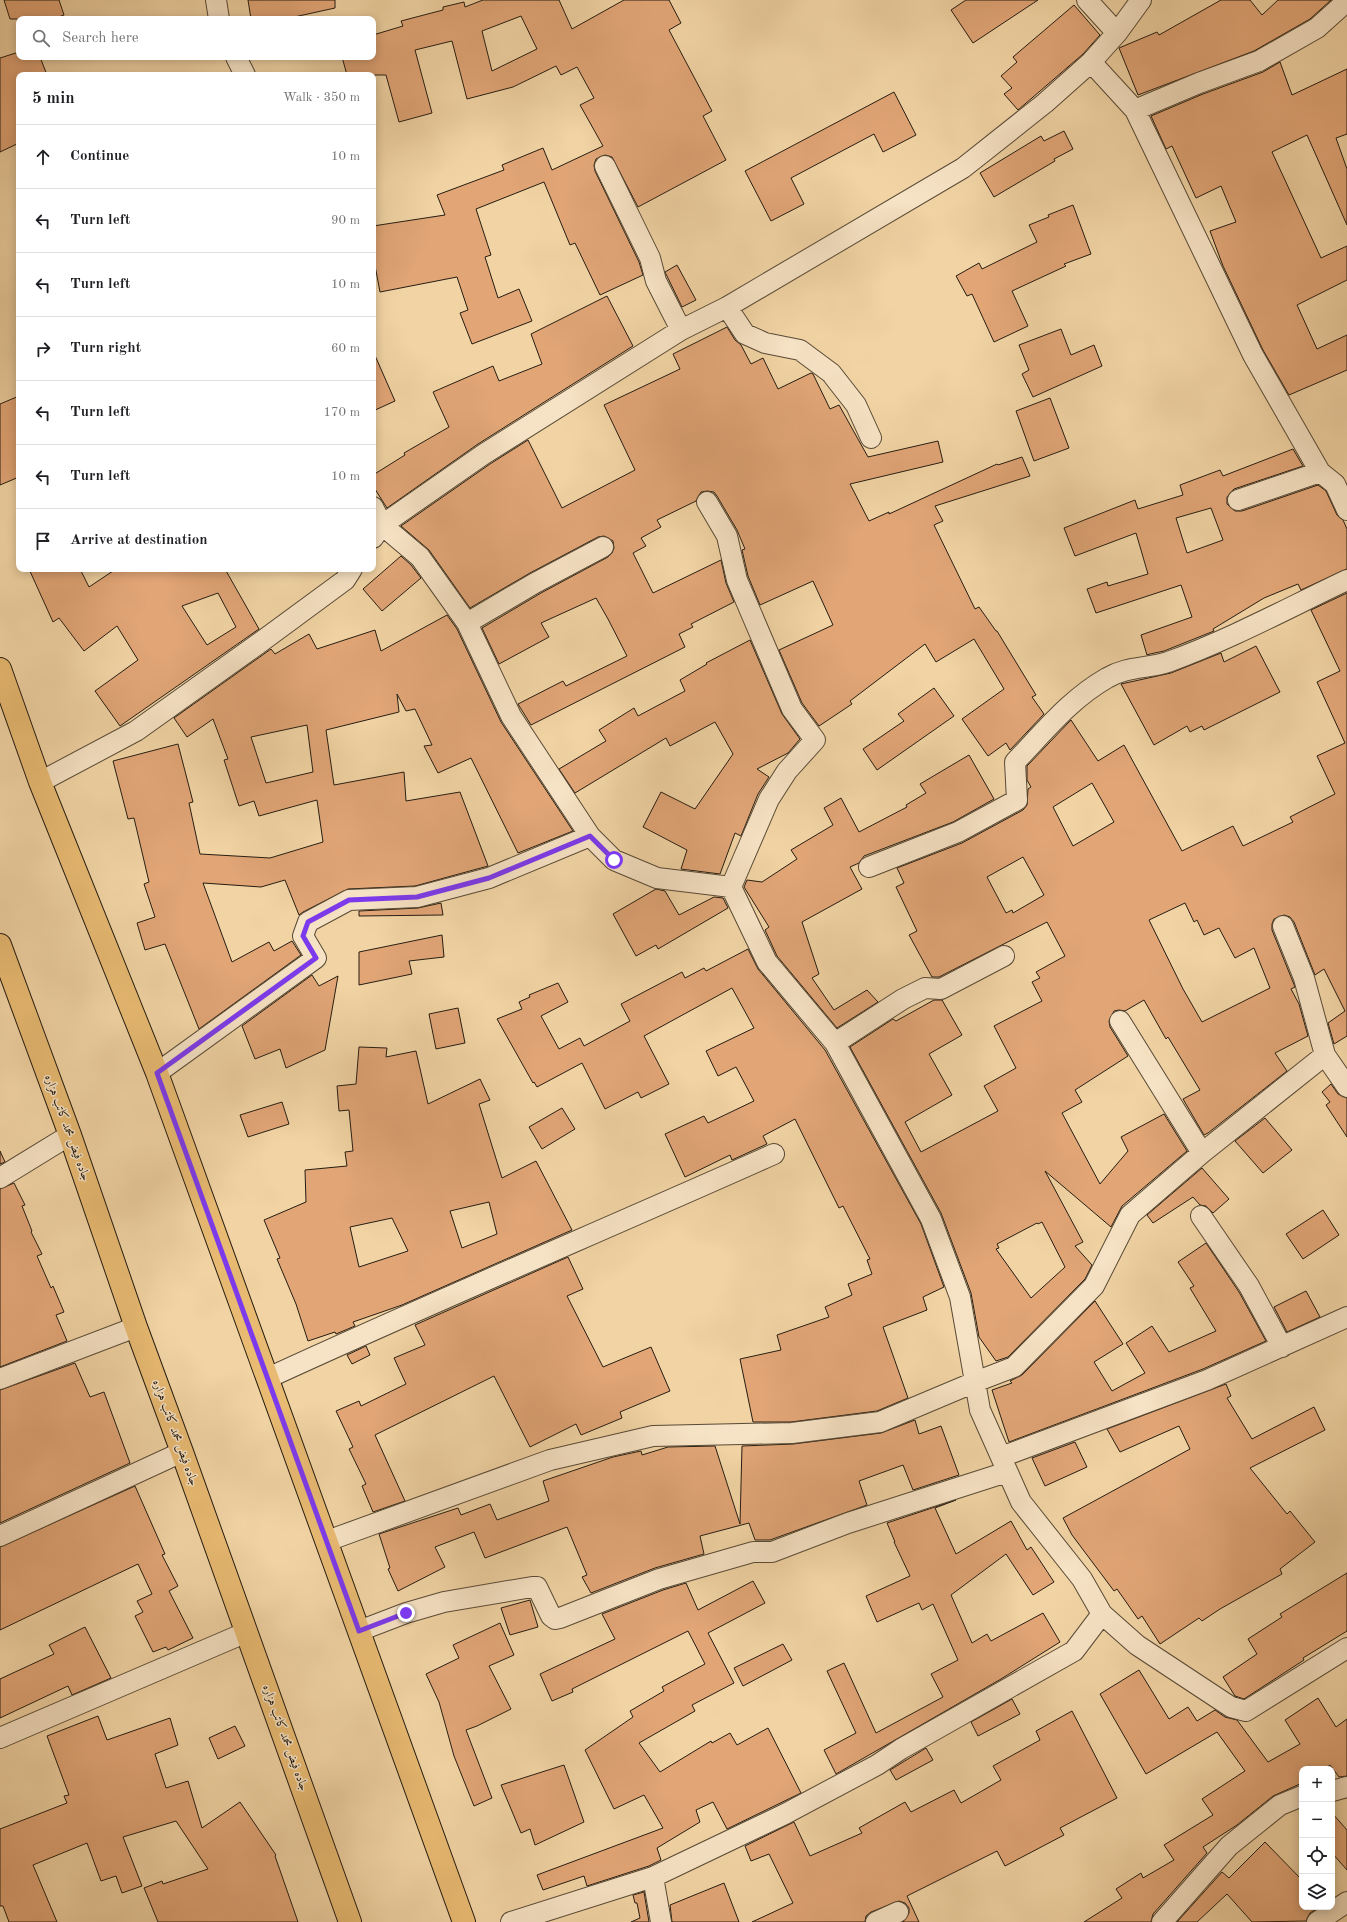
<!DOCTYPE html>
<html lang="en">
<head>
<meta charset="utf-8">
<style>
	body { margin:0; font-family:"Old Standard TT",Amiri,serif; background:#f2f2f2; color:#202124 }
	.controls { position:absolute; right:12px; bottom:12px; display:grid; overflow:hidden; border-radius:8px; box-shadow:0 2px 10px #0003 }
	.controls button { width:36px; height:36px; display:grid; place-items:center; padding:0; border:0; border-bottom:1px solid #e0e0e0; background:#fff; color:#202124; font:20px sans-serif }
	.stop { position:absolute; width:12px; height:12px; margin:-9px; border:3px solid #7c3aed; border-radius:50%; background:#fff }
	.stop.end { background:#7c3aed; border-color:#fff; box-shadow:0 1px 4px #0008 }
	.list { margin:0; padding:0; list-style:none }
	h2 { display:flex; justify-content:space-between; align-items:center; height:52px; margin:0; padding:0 16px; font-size:17px }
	h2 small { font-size:13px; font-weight:400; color:#757577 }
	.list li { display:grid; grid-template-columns:26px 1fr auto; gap:12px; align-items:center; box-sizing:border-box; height:64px; padding:0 16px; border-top:1px solid #e0e0e0 }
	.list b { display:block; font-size:15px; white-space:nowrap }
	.list em { font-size:13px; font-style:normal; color:#757577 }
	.icon { flex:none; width:22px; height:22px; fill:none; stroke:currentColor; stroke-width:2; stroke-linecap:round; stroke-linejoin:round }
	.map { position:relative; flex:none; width:1347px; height:1922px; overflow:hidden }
	.search { position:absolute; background:#fff; box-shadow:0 2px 10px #0003; left:16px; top:16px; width:360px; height:44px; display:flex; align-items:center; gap:10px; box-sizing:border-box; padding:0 14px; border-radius:8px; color:#757577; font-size:15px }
	.panel { position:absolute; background:#fff; box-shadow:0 2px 10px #0003; left:16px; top:72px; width:360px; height:500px; border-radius:8px }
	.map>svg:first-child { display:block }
	.building { fill:#e1a576; stroke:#251d12; fill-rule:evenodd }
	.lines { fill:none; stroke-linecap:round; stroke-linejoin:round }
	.minor-casing { stroke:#584a36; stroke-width:22 }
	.primary-casing { stroke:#251d12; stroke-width:24 }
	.minor { stroke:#f6e2c4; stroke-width:20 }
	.primary { stroke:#e8ba72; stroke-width:22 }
	.route { stroke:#7c3aed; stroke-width:5 }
	.labels { text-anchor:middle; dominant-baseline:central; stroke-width:3; stroke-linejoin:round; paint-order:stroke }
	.street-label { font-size:12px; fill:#251d12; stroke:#f6e2c4 }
</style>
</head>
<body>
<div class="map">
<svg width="1347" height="1922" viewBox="0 0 1347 1922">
	<rect width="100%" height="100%" fill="#f1d3a4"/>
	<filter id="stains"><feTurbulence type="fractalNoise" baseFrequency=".005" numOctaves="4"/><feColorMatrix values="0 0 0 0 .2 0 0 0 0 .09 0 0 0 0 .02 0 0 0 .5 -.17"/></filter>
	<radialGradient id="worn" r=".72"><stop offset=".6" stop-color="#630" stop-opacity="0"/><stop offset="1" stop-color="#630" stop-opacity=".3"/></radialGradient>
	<!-- building -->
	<path class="building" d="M4 0H59L64 15 53 19H10Z
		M248 0H335V8L285 19H251Z
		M483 0H559L572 29 624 0H669L681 23 669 30 712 111 703 116 726 160 638 207 612 157 605 155 596 159 594 165 595 171 639 262 643 275 600 295 575 243 570 245 544 182 476 209 491 255 485 257 498 298 519 289 532 321 472 344 460 313 468 310 457 277 380 292 373 255V226L445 215 437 195 504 170 502 165 543 148 552 170 603 146 580 105 594 98 577 67 561 75 556 66 513 87 467 99 452 41 415 50 432 113 399 122 386 75H347L342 57H373V35L403 26 401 21 443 10V7L464 2 465 7ZM521 16 537 49 492 71 482 31Z
		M966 0H1038L973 43 951 10Z
		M1221 0H1250L1262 15 1278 0H1331L1310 19 1254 51 1138 95 1119 48 1157 32 1159 35Z
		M1074 5 1100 35 1083 54 1018 110 1004 94 1012 88 1001 76 1017 62 1013 57Z
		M19 52V57H40L47 75H19V143L0 152V58Z
		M1280 62 1292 95 1347 69V134L1336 138 1347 169V225L1307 135 1272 152 1321 258 1347 246V280L1297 305 1317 349 1347 335V370L1289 395 1263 350 1223 266 1210 231 1236 222 1221 186 1196 198 1172 146 1166 149 1151 116 1203 94 1263 72Z
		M894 92 916 135 883 152 874 134 791 178 804 204 771 221 745 171Z
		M1064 131 1073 149 1054 159 1055 161 994 197 980 173 1041 136 1044 141Z
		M1073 205 1091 254 1064 264 1066 266 1012 291 1028 326 994 342 972 294 967 296 956 276 979 263 982 269 1037 242 1029 225 1049 217 1048 215Z
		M677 265 696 300 682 307 665 272Z
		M607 296 633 346 478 444 387 508 373 486V475L405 455 404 453 449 427 433 392 493 366 499 381 542 364 531 334Z
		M727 327 735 340 741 345 751 364 763 358 778 389 811 373 813 374 830 409 839 405 868 457 938 441 943 462 850 484 869 521 889 512V514L997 464 998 465 1022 457 1030 476 935 506 943 521 934 525 975 609 979 607 996 631H997L1036 695 1032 697 1044 714 1010 750 1006 743 988 756 962 719 1004 689 974 639 936 662 925 644 850 701 852 704 819 726 802 703 779 650 833 625 813 581 760 605 748 576 742 550 745 549 737 530 717 496 714 492 707 491 701 492 696 501 657 520 661 527 641 538 646 546 633 553 653 593 721 560 726 583 734 602 691 624 693 627 679 634 685 647 531 725 518 704 563 681 566 686 627 656 608 619 596 598 541 623 549 637 499 664 482 628 541 593 608 557 612 553 614 548 613 541 604 536 598 537 530 573 470 608 429 550 401 526 490 464 528 440 562 508 635 470 604 405 680 369 673 354Z
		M1061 329 1071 355 1094 345 1102 366 1033 397 1022 374 1029 370 1019 345Z
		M373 351 395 401 373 411Z
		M19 396V477L0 485V404Z
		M1050 398 1069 448 1034 461 1016 411Z
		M1293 449 1303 466 1234 489 1227 497V504L1235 511H1242L1318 485 1326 491 1337 515 1343 520 1347 529V569L1301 590 1298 584 1264 598 1213 629 1214 631 1164 651 1150 654 1147 655 1141 635 1192 617 1181 585 1096 613 1087 589 1107 582 1108 586 1148 574 1136 533 1075 556 1064 528 1135 500 1138 509 1183 495 1180 485 1220 470 1223 476ZM1211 508 1223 540 1187 553 1176 518Z
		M401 556 411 565 421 578 382 611 363 589Z
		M29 569H80L89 587 116 569H225L259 629 120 726 95 691 138 660 117 626 84 651 59 618 53 622ZM218 593 236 627 207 645 182 606Z
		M1347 593V1036L1334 1044 1328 1023 1345 1011 1324 969 1315 975 1294 922 1290 917 1284 915 1274 919 1272 924V930L1293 982 1295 987 1291 989 1299 1004 1308 1036 1275 1053 1287 1071 1208 1133 1204 1135 1183 1099 1200 1090 1168 1037 1166 1039 1144 1000 1125 1011 1119 1010 1114 1011 1109 1021 1110 1027 1128 1056 1075 1090 1082 1102 1062 1113 1100 1184 1128 1151 1121 1137 1164 1114 1187 1151 1122 1206 1111 1227 1045 1171 1083 1242 1075 1246 1092 1265 1085 1279 1008 1357 996 1361 979 1337 971 1293 941 1213 850 1047 893 1019 896 1021 934 1000H942L962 1035 929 1054 952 1095 905 1122 921 1152 998 1111 984 1086 1016 1068 994 1026 1042 1001 1032 982 1040 978 1036 972 1065 956 1047 922 939 977H932L909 935 917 931 896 887 904 883 897 868 962 843 1023 810 1027 805 1028 789 1031 787 1027 780V766L1071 720 1098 761 1124 745 1182 851 1233 826 1243 846 1293 822 1290 817 1335 794 1317 756 1345 743 1317 682 1340 671 1311 610ZM1092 783 1114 822 1073 846 1053 807ZM1023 857 1044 895 1013 913 1012 910 1006 913 987 877ZM1185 903 1194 922 1197 920 1204 935 1219 928 1235 958 1254 948 1270 988 1202 1022 1183 989 1149 920ZM1042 1222 1065 1267 1031 1298 996 1249 999 1248 997 1244 1037 1223 1038 1224Z
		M447 615 457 629 501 722 573 831 518 853 471 758 438 773 424 746 432 745 415 709 406 711 397 694 399 712 326 730 334 785 404 772 406 801 460 792 488 866 415 886 348 889 303 912 299 915 285 880 261 887 203 883 232 962 269 942 274 951 292 941 301 955 199 1029 165 944 145 950 137 923 155 917 144 884 149 882 134 818 128 819 113 761 178 744 193 802 189 803 200 854 270 858 323 842 317 800 259 816 254 801 239 806 224 760 228 759 213 719 187 737 174 718 271 649 275 654 309 634 317 649 375 630 381 651ZM307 725 313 772 266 783 251 737Z
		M750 640 782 714 800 739 788 753 757 769 769 777 758 794 741 836 735 833 720 874 681 869 687 850 643 827 661 792 695 809 733 754 715 722 670 746 666 738 575 793 559 769 606 741 599 730 634 708 638 716 685 691 680 680 707 664 706 663Z
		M1256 646 1280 692 1204 730 1202 726 1190 732 1187 726 1154 745 1121 684 1171 673 1221 653 1224 662Z
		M934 688 954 716 877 770 863 749 904 721 898 714Z
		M969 755 994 799 953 822 864 856 859 863 850 867 862 889 802 922 819 974 812 978 834 1010 867 990 878 1002 837 1028 777 956 765 930 769 927 744 887 747 880 762 882 797 859 791 850 833 825 824 808 841 798 859 832 907 807 906 805 926 793 920 784Z
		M656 889 665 891 679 915 714 897 723 898 728 908 658 949 656 945 636 956 613 914Z
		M441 903 443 915 359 916V911L418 908Z
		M442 935 444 957 409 961 412 974 359 985V952Z
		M748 949 758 969 825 1050 921 1224 944 1287 923 1297 927 1310 883 1327 908 1398 877 1411 791 1422H753L740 1359 781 1350 777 1335 829 1317 825 1307 852 1295 848 1284 872 1274 867 1260 870 1259 843 1206 839 1208 795 1119 763 1136 767 1144 732 1160 730 1155 685 1177 665 1134 704 1116 708 1123 754 1101 736 1067 718 1076 706 1051 754 1028 732 988 644 1036 669 1084 641 1098 638 1092 605 1109 582 1063 537 1087 534 1082 533 1083 497 1019 522 1009 519 1002 530 997 529 995 558 983 568 1002 541 1016 559 1049 580 1038 584 1046 630 1021 621 1004 682 972 685 978 704 968 706 971Z
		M312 975 319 986 338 976 325 1050 286 1068 280 1049 255 1059 242 1026Z
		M458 1008 465 1043 436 1049 429 1014Z
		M359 1047 387 1048 386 1057 416 1051 428 1104 480 1079 490 1100 479 1104 502 1178 536 1161 572 1230 402 1305 353 1322 355 1326 336 1334 335 1332 308 1341 296 1304 277 1259 280 1258 264 1220 306 1202 305 1170 347 1166 345 1152 353 1151 349 1110 339 1111 337 1086 356 1084ZM489 1202 497 1234 462 1248 450 1211ZM392 1218 408 1251 359 1267 350 1227Z
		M1331 1084 1338 1094 1347 1098V1137L1326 1105 1330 1102 1322 1092Z
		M282 1102 289 1124 248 1137 240 1115Z
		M562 1108 575 1129 542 1149 529 1127Z
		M1265 1118 1292 1150 1263 1173 1235 1141Z
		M0 1151 5 1162 0 1164Z
		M1202 1168 1229 1199 1213 1213 1206 1206 1200 1205 1193 1197 1153 1223 1147 1215Z
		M14 1183 25 1205 22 1206 32 1231 31 1232 42 1254 37 1256 51 1288 53 1286 64 1312 56 1315 67 1341 0 1367V1189Z
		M1323 1210 1339 1235 1303 1259 1286 1234Z
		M1206 1243 1239 1292 1266 1341 1203 1369 1009 1442 992 1390 1012 1383 1010 1381 1022 1375 1095 1301 1123 1344 1094 1362 1112 1391 1145 1373 1126 1343 1152 1326 1169 1352 1216 1331 1190 1288 1194 1286 1178 1262Z
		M568 1257 583 1289 567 1296 603 1367 651 1347 670 1391 620 1412 622 1418 581 1435 576 1424 530 1447 494 1376 375 1435 405 1501 373 1512 362 1486 366 1484 349 1449 353 1447 336 1411 359 1401 361 1406 406 1384 394 1358 425 1345 415 1325Z
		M1306 1291 1320 1317 1287 1332 1274 1307Z
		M366 1346 370 1355 352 1364 347 1355Z
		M75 1363 90 1397 104 1392 130 1463 0 1523V1390Z
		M1226 1384 1231 1396 1227 1398 1252 1439 1314 1407 1325 1430 1250 1468 1287 1514 1290 1511 1315 1542 1280 1569 1282 1574 1220 1609 1202 1621 1199 1618 1160 1644 1142 1616 1138 1619 1117 1589 1114 1591 1072 1535 1063 1518 1190 1449 1179 1426 1120 1452 1107 1429Z
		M915 1420 919 1434 941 1426 959 1475 913 1490 903 1465 859 1481 867 1505 770 1540H755L749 1523 700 1536 704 1554 655 1568 591 1593 582 1577 587 1575 567 1527 485 1558 474 1532 435 1547 445 1567 398 1591 388 1569 390 1568 379 1534 458 1508 461 1515 490 1504 497 1520 549 1501 543 1481 613 1457 641 1451 642 1455 668 1447 715 1446 740 1524 742 1446 793 1444 881 1433Z
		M1075 1442 1087 1467 1045 1486 1032 1458Z
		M135 1486 165 1554 162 1555 178 1586 169 1591 193 1638 168 1650 166 1647 153 1652 135 1616 143 1612 137 1601 152 1594 138 1564 0 1630V1547Z
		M956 1500 935 1508 956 1554 1011 1521 1027 1550 1031 1547 1054 1582 1033 1595 1006 1554 951 1595 972 1643 987 1634 991 1641 1043 1613 1060 1642 1001 1679 836 1774 824 1750 856 1733 827 1671 844 1663 876 1733 943 1697 931 1674 958 1660 933 1604 922 1610 919 1603 877 1622 866 1596 910 1576 894 1542H895L887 1523Z
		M1347 1573V1631L1303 1658 1304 1660 1244 1699 1235 1696 1223 1677 1257 1654 1248 1639 1282 1617 1280 1614Z
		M753 1581 765 1603 708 1633 734 1683 692 1705 695 1711 639 1743 660 1772 711 1741 712 1743 730 1733 737 1745 768 1728 801 1793 727 1829 713 1802 696 1810 700 1822 657 1848 661 1860 649 1866 587 1886 584 1876 543 1890 537 1875 663 1828 644 1795 614 1809 585 1750 633 1717 630 1711 664 1691 662 1687 705 1664 688 1631 572 1689 573 1692 552 1701 540 1674 615 1639 602 1614 663 1590 686 1583 698 1610Z
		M530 1600 538 1627 510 1635 501 1608Z
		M500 1623 514 1655 489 1666 511 1709 477 1726 466 1730 492 1798 474 1806 454 1756 439 1702 426 1674 459 1658 453 1645Z
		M85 1627 111 1678 72 1695 68 1686 0 1718V1679L54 1654 49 1645Z
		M783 1644 792 1660 743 1686 734 1668Z
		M1139 1670 1169 1719 1188 1707 1197 1721 1215 1710 1225 1717 1237 1720 1268 1762 1300 1744 1285 1720 1318 1698 1336 1727 1347 1719V1776L1339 1777 1330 1765 1324 1769H1302V1783L1273 1796 1237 1825 1203 1847 1207 1853 1153 1914 1151 1922H1084L1122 1898 1116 1889 1141 1873 1143 1878 1174 1860 1164 1845 1213 1815 1202 1799 1245 1771 1217 1732 1146 1774 1100 1694Z
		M1012 1699 1020 1714 978 1736 971 1722Z
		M1072 1711 1117 1798 1060 1828 1064 1835 1005 1866 997 1851 907 1896 919 1922H903L909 1913V1908L905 1903 899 1901 871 1912 866 1916 865 1922H752L793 1903 769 1854 751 1861 745 1846 794 1822 810 1856 862 1833 859 1828 905 1802 911 1812 954 1790 961 1803 1001 1780 993 1766 1040 1740 1036 1731Z
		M98 1716 107 1740 170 1718 178 1745 155 1754 166 1788 188 1781 202 1828 240 1802 276 1855 275 1856 298 1922H158L144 1888 162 1881 163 1884 208 1869 176 1821 123 1837 142 1886 122 1893 116 1876 101 1881 87 1843 33 1865 57 1922H9L3 1906H0V1829L67 1803 64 1796 69 1795 47 1736Z
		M235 1726 245 1746 218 1759 209 1738Z
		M926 1748 933 1760 896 1780 890 1770Z
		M564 1765 584 1822 535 1845 530 1829 521 1833 501 1785Z
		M1332 1813 1347 1830V1870L1332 1853Z
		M1265 1842 1302 1880V1907H1319L1310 1913 1306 1921 1252 1922 1227 1894 1197 1922H1177L1222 1872 1229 1878Z
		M724 1883 739 1922H672L670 1905Z
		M644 1892 649 1922H631L640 1918 637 1903H635L633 1895Z"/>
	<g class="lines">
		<defs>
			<path id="minor" d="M216 0 219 19
				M1087 0 1117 33
				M236 57 245 75
				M1091 62 1135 110 1253 355 1320 472 1335 484 1347 510
				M1135 110 1199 83 1259 61 1317 28 1347 1
				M605 166 650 258 656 281 681 330
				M727 307 745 334 765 343 800 350 831 373 856 405 871 438
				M1238 500 1320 472
				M707 502 727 536 737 580 792 709 815 740 787 771 769 799 731 887
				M373 507 382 525 420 557 467 623 511 716 590 836 614 860 657 878 731 887 767 962 835 1043 931 1219 960 1297 980 1410 1021 1502 1082 1579 1102 1614 1137 1645 1231 1707 1246 1711 1347 1648
				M373 538 382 525 484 454 681 330 727 307 963 168 1045 103 1091 62 1117 33 1141 0
				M467 623 535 583 603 547
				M40 782 136 731 258 644 345 580 352 569
				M869 867 958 832 1017 800 1015 762C1044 732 1070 699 1107 678 1127 666 1147 669 1168 662 1229 640 1288 608 1347 580
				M1283 926 1304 978 1325 1055 1347 1087
				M1120 1021 1202 1153
				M835 1043 903 999 925 988 941 989 1004 956
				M157 1073 316 958 303 936 308 922 349 900 417 897 489 878 590 836
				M0 1178 70 1135
				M1201 1216 1249 1286 1282 1347
				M268 1378C435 1301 606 1229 774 1154
				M0 1379 136 1327
				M1001 1457 1207 1380 1347 1317
				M0 1536 182 1452
				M327 1541 550 1460 653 1436 792 1433 880 1422 975 1382 1014 1367 1094 1286 1130 1215 1202 1153 1325 1055
				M359 1631 406 1613 444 1602 532 1587H537L551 1616 555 1619 560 1618 659 1579 753 1552H772L848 1523 1007 1472
				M0 1738 247 1632
				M1332 1791 1347 1787
				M653 1877 661 1922
				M511 1922 653 1877 785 1814 877 1765 901 1749 1074 1651 1102 1614
				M876 1922 898 1912
				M1162 1922 1229 1846 1280 1805 1302 1796
				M1317 1922 1347 1902"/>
			<path id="primary" d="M0 669 40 782 157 1073 464 1922
				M0 945 70 1135 136 1327 182 1452 350 1922"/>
		</defs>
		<!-- minor casing -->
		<use href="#minor" class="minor-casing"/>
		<!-- primary casing -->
		<use href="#primary" class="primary-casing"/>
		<!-- minor -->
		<use href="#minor" class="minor"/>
		<!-- primary -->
		<use href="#primary" class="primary"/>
	</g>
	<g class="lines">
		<!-- route -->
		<path class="route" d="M406 1613 359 1631 157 1073 316 958 303 936 308 922 349 900 417 897 489 878 590 836 614 860"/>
	</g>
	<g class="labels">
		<!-- street labels -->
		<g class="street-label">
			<text transform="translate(67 1128) rotate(70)">جاده فیض محمد کاتب هزاره</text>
			<text transform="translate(175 1433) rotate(70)">جاده فیض محمد کاتب هزاره</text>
			<text transform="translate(285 1738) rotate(70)">جاده فیض محمد کاتب هزاره</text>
		</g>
	</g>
	<rect width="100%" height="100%" filter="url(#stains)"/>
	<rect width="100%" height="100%" fill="url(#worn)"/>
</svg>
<div class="controls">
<button>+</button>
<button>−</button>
<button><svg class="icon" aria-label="locate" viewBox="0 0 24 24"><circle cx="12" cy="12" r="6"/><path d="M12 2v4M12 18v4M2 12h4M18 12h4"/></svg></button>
<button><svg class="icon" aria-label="layers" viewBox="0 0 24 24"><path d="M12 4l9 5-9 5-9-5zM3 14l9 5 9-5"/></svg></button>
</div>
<div class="stop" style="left:614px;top:860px"></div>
<div class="stop end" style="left:406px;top:1613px"></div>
<div class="search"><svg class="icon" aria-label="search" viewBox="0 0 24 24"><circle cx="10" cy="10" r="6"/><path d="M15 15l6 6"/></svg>Search here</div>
<section class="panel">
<h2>5 min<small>Walk · 350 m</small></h2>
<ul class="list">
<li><svg class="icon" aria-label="ahead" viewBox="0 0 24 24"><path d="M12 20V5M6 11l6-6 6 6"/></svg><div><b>Continue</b></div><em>10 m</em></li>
<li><svg class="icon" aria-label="left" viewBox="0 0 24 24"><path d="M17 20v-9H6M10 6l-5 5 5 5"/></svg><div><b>Turn left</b></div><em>90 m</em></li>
<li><svg class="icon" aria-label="left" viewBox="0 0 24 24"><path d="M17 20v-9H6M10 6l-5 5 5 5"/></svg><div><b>Turn left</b></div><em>10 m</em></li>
<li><svg class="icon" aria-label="right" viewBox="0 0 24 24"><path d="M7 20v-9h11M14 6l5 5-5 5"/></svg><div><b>Turn right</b></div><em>60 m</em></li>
<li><svg class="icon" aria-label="left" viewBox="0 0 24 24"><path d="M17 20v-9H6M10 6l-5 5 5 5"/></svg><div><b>Turn left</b></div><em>170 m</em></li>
<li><svg class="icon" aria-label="left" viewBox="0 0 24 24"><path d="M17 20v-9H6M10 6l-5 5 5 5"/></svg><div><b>Turn left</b></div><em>10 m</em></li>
<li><svg class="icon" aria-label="arrive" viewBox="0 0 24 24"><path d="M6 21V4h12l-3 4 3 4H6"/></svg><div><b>Arrive at destination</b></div></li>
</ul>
</section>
</div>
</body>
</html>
